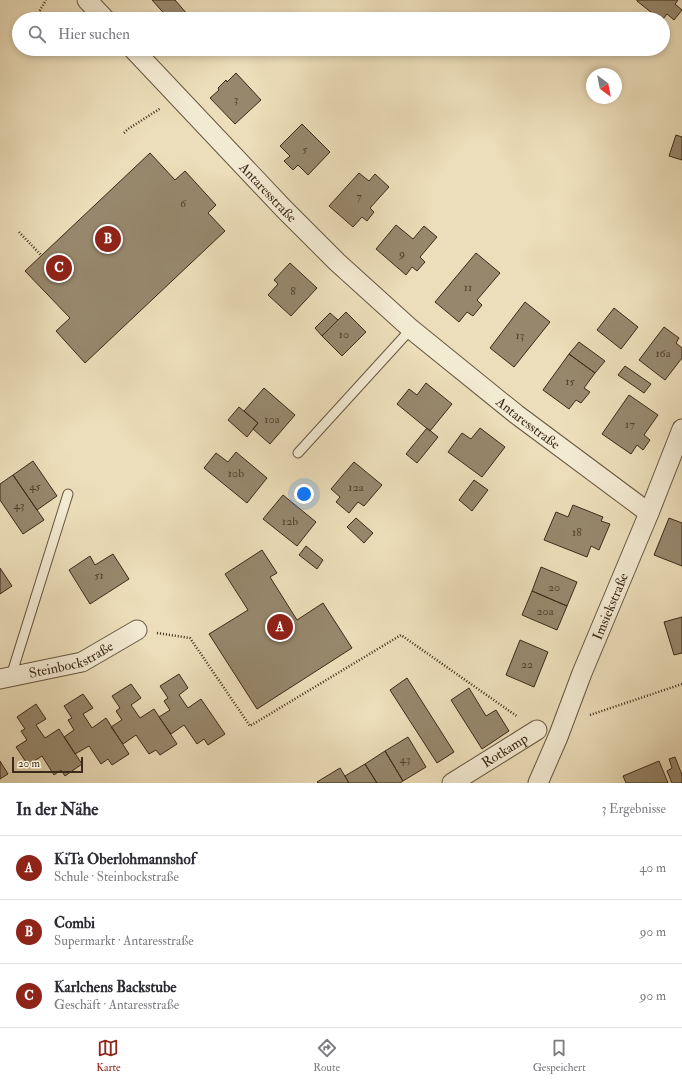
<!DOCTYPE html>
<html lang="de">
<head>
<meta charset="utf-8">
<style>
	body { margin:0; font-family:"IM FELL Double Pica",serif; background:#f2f2f3; color:#2b2b33 }
	.compass { position:absolute; left:586px; top:68px; width:36px; height:36px; border-radius:50%; background:#fff; box-shadow:0 2px 6px #0003; rotate:148deg }
	.scale { position:absolute; left:12px; bottom:10px; width:71px; box-sizing:border-box; padding-left:4px; border:2px solid #3b2a19; border-top:0; font-size:11px; line-height:14px; white-space:nowrap; color:#3b2a19; -webkit-text-stroke:3px #f3ead2; paint-order:stroke }
	.you { position:absolute; left:304px; top:494px; width:14px; height:14px; margin:-10px; border:3px solid #fff; border-radius:50%; background:#1a73e8; box-shadow:0 0 0 6px #1a73e833 }
	.badge { display:grid; place-items:center; width:26px; height:26px; border-radius:50%; background:#8f2418; color:#fff; font-size:13px; font-weight:700 }
	.pin { position:absolute; translate:-50% -50%; border:2px solid #fff; box-shadow:0 1px 4px #0006 }
	.list { margin:0; padding:0; list-style:none }
	h2 { display:flex; justify-content:space-between; align-items:center; height:52px; margin:0; padding:0 16px; font-size:17px }
	h2 small { font-size:13px; font-weight:400; color:#7c7c81 }
	.list li { display:grid; grid-template-columns:26px 1fr auto; gap:12px; align-items:center; box-sizing:border-box; height:64px; padding:0 16px; border-top:1px solid #e1e1e2 }
	.list b { display:block; font-size:15px; white-space:nowrap }
	.list p { margin:0; font-size:13px; white-space:nowrap; color:#7c7c81 }
	.list em { font-size:13px; font-style:normal; color:#7c7c81 }
	.icon { flex:none; width:22px; height:22px; fill:none; stroke:currentColor; stroke-width:2; stroke-linecap:round; stroke-linejoin:round }
	.map { position:relative; flex:none; width:682px; height:783px; overflow:hidden }
	.search { position:absolute; background:#fff; box-shadow:0 2px 6px #0003; left:12px; right:12px; top:12px; height:44px; display:flex; align-items:center; gap:10px; box-sizing:border-box; padding:0 14px; border-radius:22px; color:#7c7c81; font-size:15px }
	.sheet { height:244px; background:#fff }
	nav { display:flex; justify-content:space-around; align-items:center; box-sizing:border-box; height:56px; border-top:1px solid #e1e1e2; background:#fff; font-size:11px; color:#7c7c81 }
	nav a { display:grid; justify-items:center; gap:2px }
	nav .on { color:#8f2418 }
	.map>svg:first-child { display:block }
	.building { fill:#97886d; stroke:#3b2a19 }
	.lines { fill:none; stroke-linecap:round; stroke-linejoin:round }
	.service-casing { stroke:#675741; stroke-width:11 }
	.minor-casing { stroke:#675741; stroke-width:21 }
	.path { stroke:#3b2a19; stroke-width:2.5; stroke-dasharray:1 2; stroke-linecap:butt }
	.service { stroke:#f3ead2; stroke-width:9 }
	.minor { stroke:#f3ead2; stroke-width:19 }
	.labels { text-anchor:middle; dominant-baseline:central; stroke-width:3; stroke-linejoin:round; paint-order:stroke }
	.number-label { font-size:12px; fill:#52422e }
	.street-label { font-size:14px; fill:#3b2a19; stroke:#f3ead2 }
</style>
</head>
<body>
<div class="map">
<svg width="682" height="783" viewBox="0 0 682 783">
	<rect width="100%" height="100%" fill="#ecdeba"/>
	<filter id="stains"><feTurbulence type="fractalNoise" baseFrequency=".005" numOctaves="4"/><feColorMatrix values="0 0 0 0 .2 0 0 0 0 .09 0 0 0 0 .02 0 0 0 .5 -.17"/></filter>
	<radialGradient id="worn" r=".72"><stop offset=".6" stop-color="#630" stop-opacity="0"/><stop offset="1" stop-color="#630" stop-opacity=".3"/></radialGradient>
	<!-- building -->
	<path class="building" d="M152 0H175L188 15 184 19H169Z
		M637 0H678L675 4 682 10 674 20 667 14 663 19H647L652 13 637 1Z
		M236 73 261 100 235 124 210 98 219 90 218 88 226 80 227 82Z
		M302 124 330 152 308 175 298 165 293 170 284 161 290 156 280 146Z
		M676 135 682 137V160L669 156Z
		M150 153 175 180 185 171 216 205 208 213 225 231 85 363 56 331 70 318 25 271Z
		M359 173 369 181 375 174 389 187 370 208 374 212 367 221 362 217 353 227 329 206Z
		M396 225 413 239 424 226 437 237 420 257 425 262 417 271 412 267 406 275 376 249Z
		M476 253 500 273 477 300 482 305 473 316 467 312 459 322 435 302Z
		M290 263 317 288 291 316 268 295 278 284 274 280Z
		M525 302 550 322 514 367 490 348Z
		M614 308 638 327 621 349 597 330Z
		M346 312 366 332 342 356 322 336Z
		M330 313 338 320 322 336 315 328Z
		M664 327 679 338 676 343 682 348V358L665 380 639 360Z
		M579 342 605 361 595 373 569 354Z
		M569 354 595 373 584 388 590 392 581 403 576 400 569 409 543 390Z
		M625 366 651 384 644 393 618 375Z
		M426 383 452 404 430 431 397 404 409 389 417 395Z
		M264 388 295 415 270 444 253 429 258 423 244 411Z
		M629 395 658 415 644 435 650 440 643 450 637 445 631 454 602 434Z
		M239 407 258 423 247 437 228 420Z
		M427 428 438 437 417 463 406 454Z
		M480 428 505 447 482 477 448 452 462 433 471 439Z
		M236 452 267 478 247 503 204 468 216 453 228 462Z
		M33 461 57 496 37 510 13 475Z
		M354 462 382 485 364 506 358 502 349 513 336 502 340 497 331 489Z
		M13 475 44 520 23 534 0 500V484Z
		M474 480 488 490 472 511 459 500Z
		M283 495 316 522 297 546 263 519Z
		M573 505 603 517 601 521 610 524 599 550 591 546 587 557 544 540 556 512 568 517Z
		M356 518 373 533 364 543 347 527Z
		M669 518 682 523V566L654 555Z
		M306 546 323 560 317 569 299 555Z
		M262 550 277 573 270 577 297 620 323 603 352 648 257 709 209 634 248 610 225 574Z
		M113 554 129 579 90 604 69 570 90 556 95 565Z
		M541 567 577 582 567 606 532 591Z
		M0 568 12 586 0 594Z
		M532 591 567 606 557 630 522 615Z
		M682 617V653L674 655 664 622Z
		M520 640 548 652 534 687 506 675Z
		M179 674 188 688 179 695 188 708 201 699 225 734 208 745 204 739 197 744 184 725 171 734 159 717 170 710 164 701 168 698 160 686Z
		M407 678 454 752 437 763 390 690Z
		M131 684 141 698 131 705 140 718 154 709 177 744 160 755 156 750 149 754 136 735 123 744 111 727 122 720 116 711 120 708 112 696Z
		M469 688 486 716 496 710 509 731 482 749 451 700Z
		M83 694 93 708 83 714 92 728 106 718 129 754 112 765 108 759 101 764 89 746 75 754 64 737 74 730 68 720 72 718 64 706Z
		M36 704 46 719 36 725 45 738 59 729 82 764 65 776 61 770 54 775 42 756 28 765 16 747 27 740 21 731 25 729 17 717Z
		M408 737 426 767 403 781 385 751Z
		M385 751 403 781 400 783H377L365 764Z
		M675 757 682 775V783H672L667 771 672 768 669 759Z
		M0 761 8 774 0 779Z
		M659 761 668 783H626L623 776Z
		M365 764 377 783H349L345 776Z
		M340 768 349 783H318L317 782Z"/>
	<g class="lines">
		<defs>
			<path id="service" d="M298 453 411 329
				M11 676 68 494"/>
			<g id="minor">
				<path d="M87 0 105 19"/>
				<path id="s1" d="M133 49 284 209 337 262 411 329 516 414 649 513"/>
				<path id="s2" d="M0 679 82 662 137 630"/>
				<path id="s3" d="M452 783 537 730"/>
				<path id="s4" d="M538 783 558 737 582 673 649 513 682 429"/>
			</g>
		</defs>
		<!-- service casing -->
		<use href="#service" class="service-casing"/>
		<!-- minor casing -->
		<use href="#minor" class="minor-casing"/>
		<!-- path -->
		<path class="path" d="M36 19 39 12 46 0
			M124 133 128 129 161 108
			M19 232 41 255
			M157 633 190 638 250 726 401 635 518 717
			M590 715 682 684"/>
		<!-- service -->
		<use href="#service" class="service"/>
		<!-- minor -->
		<use href="#minor" class="minor"/>
	</g>
	<g class="labels">
		<!-- number labels -->
		<g class="number-label">
			<text x="236" y="99">3</text>
			<text x="305" y="149">5</text>
			<text x="359" y="196">7</text>
			<text x="183" y="203">6</text>
			<text x="402" y="253">9</text>
			<text x="468" y="287">11</text>
			<text x="293" y="291">8</text>
			<text x="344" y="334">10</text>
			<text x="520" y="335">13</text>
			<text x="663" y="353">16a</text>
			<text x="570" y="381">15</text>
			<text x="272" y="419">10a</text>
			<text x="630" y="424">17</text>
			<text x="236" y="473">10b</text>
			<text x="35" y="486">45</text>
			<text x="356" y="487">12a</text>
			<text x="19" y="505">43</text>
			<text x="290" y="521">12b</text>
			<text x="577" y="532">18</text>
			<text x="99" y="575">51</text>
			<text x="554" y="587">20</text>
			<text x="545" y="611">20a</text>
			<text x="527" y="664">22</text>
			<text x="405" y="759">43</text>
		</g>
		<!-- street labels -->
		<g class="street-label">
			<text stroke="none"><textPath href="#s1" startOffset="197">Antaresstraße</textPath></text>
			<text stroke="none"><textPath href="#s1" startOffset="545">Antaresstraße</textPath></text>
			<text stroke="none"><textPath href="#s4" startOffset="191">Imsiekstraße</textPath></text>
			<text stroke="none"><textPath href="#s2" startOffset="74">Steinbockstraße</textPath></text>
			<text stroke="none"><textPath href="#s3" startOffset="62">Rotkamp</textPath></text>
		</g>
	</g>
	<rect width="100%" height="100%" filter="url(#stains)"/>
	<rect width="100%" height="100%" fill="url(#worn)"/>
</svg>
<svg class="compass" viewBox="-18 -18 36 36"><path d="M0-13l5 13h-10z" fill="#e53935"/><path d="M0 13l5-13h-10z" fill="#7c7c81"/></svg>
<div class="scale">20 m</div>
<div class="you"></div>
<div class="pin badge" style="left:280px;top:627px">A</div>
<div class="pin badge" style="left:108px;top:239px">B</div>
<div class="pin badge" style="left:59px;top:268px">C</div>
<div class="search"><svg class="icon" aria-label="search" viewBox="0 0 24 24"><circle cx="10" cy="10" r="6"/><path d="M15 15l6 6"/></svg>Hier suchen</div>
</div>
<section class="sheet">
<h2>In der Nähe<small>3 Ergebnisse</small></h2>
<ul class="list">
<li><span class="badge">A</span><div><b>KiTa Oberlohmannshof</b><p>Schule · Steinbockstraße</p></div><em>40 m</em></li>
<li><span class="badge">B</span><div><b>Combi</b><p>Supermarkt · Antaresstraße</p></div><em>90 m</em></li>
<li><span class="badge">C</span><div><b>Karlchens Backstube</b><p>Geschäft · Antaresstraße</p></div><em>90 m</em></li>
</ul>
</section>
<nav>
<a class="on"><svg class="icon" aria-label="map" viewBox="0 0 24 24"><path d="M3 6l6-2 6 2 6-2v14l-6 2-6-2-6 2zM9 4v14M15 6v14"/></svg>Karte</a>
<a><svg class="icon" aria-label="directions" viewBox="0 0 24 24"><path d="M12 3l9 9-9 9-9-9zM9 14v-3h6M13 9l2 2-2 2"/></svg>Route</a>
<a><svg class="icon" aria-label="saved" viewBox="0 0 24 24"><path d="M7 4h10v16l-5-4-5 4z"/></svg>Gespeichert</a>
</nav>
</body>
</html>
